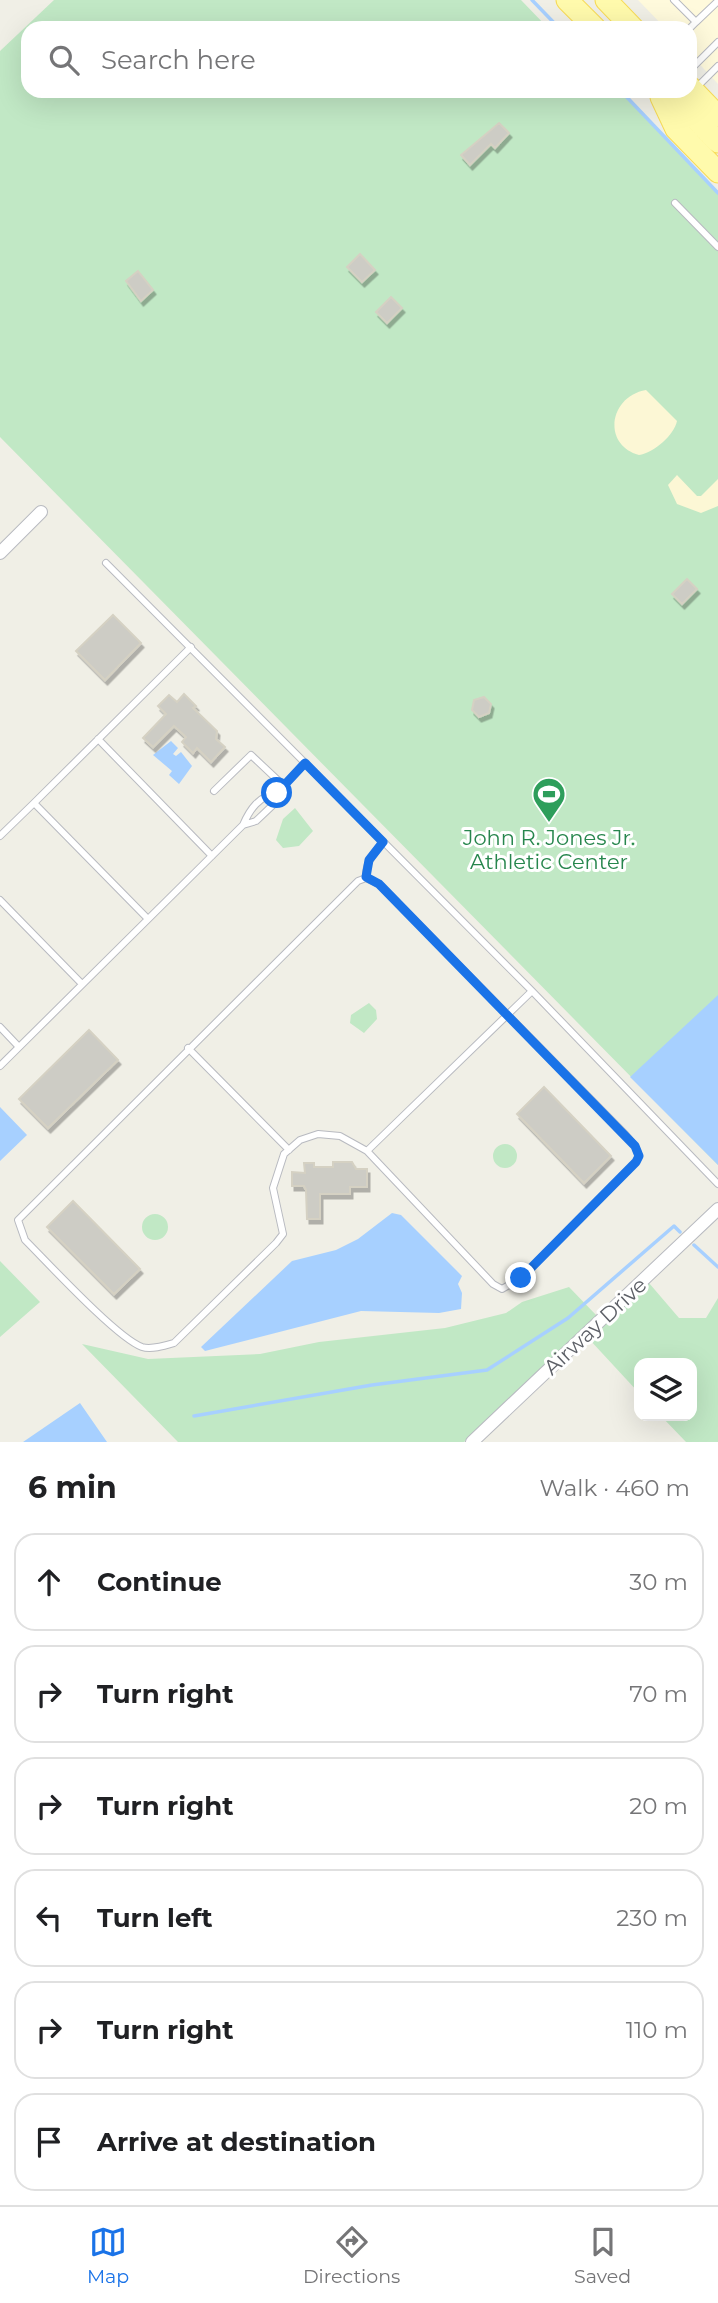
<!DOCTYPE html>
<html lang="en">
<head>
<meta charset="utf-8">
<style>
	body { margin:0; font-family:Montserrat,sans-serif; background:#f2f2f2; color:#202124 }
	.controls { position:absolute; right:21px; bottom:21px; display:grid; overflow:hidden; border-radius:14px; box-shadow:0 7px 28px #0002 }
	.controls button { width:63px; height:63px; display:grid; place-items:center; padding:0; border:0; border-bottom:2px solid #e0e0e0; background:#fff; color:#202124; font:35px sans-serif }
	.stop { position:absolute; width:21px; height:21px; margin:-16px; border:5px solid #1a73e8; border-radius:50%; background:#fff }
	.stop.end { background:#1a73e8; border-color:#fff; box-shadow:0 2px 7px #0008 }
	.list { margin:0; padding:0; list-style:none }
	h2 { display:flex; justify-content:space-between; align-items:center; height:91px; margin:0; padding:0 28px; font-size:30px }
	h2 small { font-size:23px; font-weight:400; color:#757577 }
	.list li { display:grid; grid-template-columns:46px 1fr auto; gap:21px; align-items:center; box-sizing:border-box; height:98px; margin:0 14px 14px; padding:0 14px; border:2px solid #e0e0e0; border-radius:21px }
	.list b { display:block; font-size:26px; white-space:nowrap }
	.list em { font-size:23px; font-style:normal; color:#757577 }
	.icon { flex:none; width:38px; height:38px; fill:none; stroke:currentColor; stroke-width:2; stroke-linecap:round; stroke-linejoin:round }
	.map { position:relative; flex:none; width:718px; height:1442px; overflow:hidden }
	.search { position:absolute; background:#fff; box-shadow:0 7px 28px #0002; left:21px; right:21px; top:21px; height:77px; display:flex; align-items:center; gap:18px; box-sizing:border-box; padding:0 24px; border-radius:21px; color:#757577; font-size:26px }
	.sheet { height:763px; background:#fff }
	nav { display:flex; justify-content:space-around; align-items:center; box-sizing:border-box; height:98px; border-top:2px solid #e0e0e0; background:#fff; font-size:19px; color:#757577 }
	nav a { display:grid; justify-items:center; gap:4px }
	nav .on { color:#1a73e8 }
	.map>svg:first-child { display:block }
	.commercial { fill:#fffadc }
	.green { fill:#c1e8c5 }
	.sand { fill:#fcf7d5 }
	.water { fill:#a7d0ff }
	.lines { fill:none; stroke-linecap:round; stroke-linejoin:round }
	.stream { stroke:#a7d0ff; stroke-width:3.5 }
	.building { fill:#cdccc5; stroke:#d5d1c3; stroke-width:2; filter:url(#shadow) }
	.service-casing { stroke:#b8bac0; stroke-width:8 }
	.minor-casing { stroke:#b8bac0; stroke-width:14 }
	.primary-casing { stroke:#f7db57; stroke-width:23 }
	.service { stroke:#fff; stroke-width:6 }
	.minor { stroke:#fff; stroke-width:12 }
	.primary { stroke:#fffaac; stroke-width:21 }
	.route { stroke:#1a73e8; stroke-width:9 }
	.labels { text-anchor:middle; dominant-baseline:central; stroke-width:6; stroke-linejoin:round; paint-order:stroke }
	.leisure-label { font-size:21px; fill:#27864d; stroke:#fff }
	.street-label { font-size:21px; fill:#5d6067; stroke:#fff }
</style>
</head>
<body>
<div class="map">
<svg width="718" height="1442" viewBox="0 0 718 1442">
	<defs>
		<filter id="shadow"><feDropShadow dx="2.5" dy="4.5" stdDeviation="0" flood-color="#0004"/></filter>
	</defs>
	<rect width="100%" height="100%" fill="#f0efe6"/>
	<!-- commercial -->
	<path class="commercial" d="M638 0H718V84L690 54V28H665Z"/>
	<!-- green -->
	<path class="green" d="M54 0H521L548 28H28V91H622L718 191V1165L0 437V51Z
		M295 808 313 831 299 846 283 848 276 840 283 819Z
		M369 1003 376 1010 377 1019 364 1033 350 1023 351 1015Z
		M493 1156a12 12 0 1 1 24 0a12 12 0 1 1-24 0Z
		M142 1227a13 13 0 1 1 26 0a13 13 0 1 1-26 0Z
		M0 1261 40 1302 0 1337Z
		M649 1283 679 1318H706L718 1298V1442H686L661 1416H692V1363H639V1393L589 1339Z
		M569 1287 597 1316 464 1442H178L82 1344 148 1359 260 1354 319 1342 445 1328 506 1313 522 1302Z"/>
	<!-- sand -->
	<path class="sand" d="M646 390 677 421C674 435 654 453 639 455 601 444 610 396 646 390Z
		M677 475 697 496H701L718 479V506L701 513 677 504 668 485Z"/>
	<!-- water -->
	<path class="water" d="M171 741 178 748 173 754 176 756 181 752 192 766 179 784 169 775 172 771 153 755Z
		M718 995V1165L630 1077Z
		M0 1107 27 1135 0 1161Z
		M392 1213 401 1215 462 1276 458 1284 462 1293 461 1309 439 1313 361 1311 205 1351 201 1347 292 1261 336 1250 358 1239Z
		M80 1403 107 1442H23Z"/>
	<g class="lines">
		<!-- stream -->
		<path class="stream" d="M532 0 559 28
			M621 91 718 193
			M694 1245 718 1267
			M194 1416 372 1385 487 1370 568 1318 674 1226 680 1232"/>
	</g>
	<!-- building -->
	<path class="building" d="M499 123 509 133 495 148 491 144 470 165 461 155Z
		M360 254 375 270 362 282 347 267Z
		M138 271 153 290 141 301 126 281Z
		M391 297 402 308 387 323 376 312Z
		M687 579 697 589 682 604 672 594Z
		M113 615 141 643 105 680 76 651Z
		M184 694 196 706 193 708 217 731 216 739 225 747 211 762 197 748 193 753 182 742 186 737 174 726 153 747 143 738 166 714 158 706 169 695 177 702Z
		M484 697 491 704 489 713 479 717 472 710 474 700Z
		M89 1030 118 1060 48 1128 19 1099Z
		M544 1087 611 1156 584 1183 517 1114Z
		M333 1162H352L356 1169H367V1187H350V1194H320V1219H307L306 1190 304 1186H292V1172L305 1173 304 1163H314V1167H333Z
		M73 1201 140 1269 114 1294 47 1227Z"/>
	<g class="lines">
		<defs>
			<path id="service" d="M674 0 696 22 690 28
				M696 22 718 1
				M690 70 718 42
				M697 87 718 66
				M675 203 718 247
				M106 563 532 991 718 1184
				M98 739 212 856
				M214 791 251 755 284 786
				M277 793C259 796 250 809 243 825L256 821 275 803 277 793 305 763
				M34 803 191 647
				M0 836 34 803 148 919
				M366 878 379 884 625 1134 635 1146 639 1156 636 1162 521 1278 502 1289 493 1284 367 1151 340 1136 318 1134 300 1140 284 1154 273 1188 283 1234 276 1243 174 1343C164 1346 151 1350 142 1347 117 1338 48 1263 25 1240L18 1220 358 881Z
				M366 878C365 862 374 854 383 842
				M0 900 82 984
				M0 1027 19 1047
				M188 1048 289 1150
				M0 1066 243 825
				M367 1151 532 991"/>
			<path id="minor" d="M0 553 41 512
				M472 1442 718 1209"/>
			<path id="primary" d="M567 0 595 28
				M606 0 633 28
				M690 87 718 116
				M668 91 718 142
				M661 97 676 129 718 172"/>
		</defs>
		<!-- service casing -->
		<use href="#service" class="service-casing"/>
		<!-- minor casing -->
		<use href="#minor" class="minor-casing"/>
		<!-- primary casing -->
		<use href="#primary" class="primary-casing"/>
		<!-- service -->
		<use href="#service" class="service"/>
		<!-- minor -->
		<use href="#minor" class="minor"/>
		<!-- primary -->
		<use href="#primary" class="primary"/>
	</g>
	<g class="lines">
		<!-- route -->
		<path class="route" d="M277 793 305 763 383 842 369 860 366 877 379 884 635 1146 639 1156 636 1162 521 1278"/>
	</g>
	<!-- icons -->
	<defs>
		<symbol id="stadium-pin" viewBox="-11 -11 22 30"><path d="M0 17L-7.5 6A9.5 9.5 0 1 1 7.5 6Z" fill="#2e9e5b" stroke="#fff"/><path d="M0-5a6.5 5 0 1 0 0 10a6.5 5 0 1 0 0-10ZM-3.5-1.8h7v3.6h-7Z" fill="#fff"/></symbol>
	</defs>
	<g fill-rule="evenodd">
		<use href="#stadium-pin" x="530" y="775" width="38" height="52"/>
	</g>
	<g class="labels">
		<!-- leisure labels -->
		<g class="leisure-label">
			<text x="549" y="837">John R. Jones Jr.<tspan x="549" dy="24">Athletic Center</tspan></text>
		</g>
		<!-- street labels -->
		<g class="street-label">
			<text transform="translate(595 1326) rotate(-43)">Airway Drive</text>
		</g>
	</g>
</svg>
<div class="controls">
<button><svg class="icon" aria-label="layers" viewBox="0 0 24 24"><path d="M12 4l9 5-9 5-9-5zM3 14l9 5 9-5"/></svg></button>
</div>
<div class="stop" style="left:277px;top:793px"></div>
<div class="stop end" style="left:521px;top:1278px"></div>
<div class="search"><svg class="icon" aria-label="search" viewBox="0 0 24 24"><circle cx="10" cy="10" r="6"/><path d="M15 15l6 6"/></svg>Search here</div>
</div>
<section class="sheet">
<h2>6 min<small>Walk · 460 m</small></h2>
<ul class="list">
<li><svg class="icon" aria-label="ahead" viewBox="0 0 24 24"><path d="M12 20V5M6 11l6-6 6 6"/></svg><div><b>Continue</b></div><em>30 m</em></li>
<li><svg class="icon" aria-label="right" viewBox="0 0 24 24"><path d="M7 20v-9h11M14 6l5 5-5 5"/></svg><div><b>Turn right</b></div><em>70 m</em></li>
<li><svg class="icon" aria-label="right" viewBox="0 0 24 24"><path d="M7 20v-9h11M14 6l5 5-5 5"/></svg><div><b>Turn right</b></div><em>20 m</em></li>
<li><svg class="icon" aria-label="left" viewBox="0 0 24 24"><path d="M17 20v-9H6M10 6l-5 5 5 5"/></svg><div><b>Turn left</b></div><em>230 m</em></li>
<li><svg class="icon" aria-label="right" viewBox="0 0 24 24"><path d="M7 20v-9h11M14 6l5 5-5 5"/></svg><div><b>Turn right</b></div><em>110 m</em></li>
<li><svg class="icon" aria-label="arrive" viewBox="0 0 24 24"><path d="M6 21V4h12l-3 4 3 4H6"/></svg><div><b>Arrive at destination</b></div></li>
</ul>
</section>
<nav>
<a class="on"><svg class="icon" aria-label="map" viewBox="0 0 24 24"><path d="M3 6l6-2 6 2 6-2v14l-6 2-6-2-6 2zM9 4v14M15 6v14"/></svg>Map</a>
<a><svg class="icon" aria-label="directions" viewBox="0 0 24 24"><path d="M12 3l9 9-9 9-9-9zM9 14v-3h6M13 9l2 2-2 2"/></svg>Directions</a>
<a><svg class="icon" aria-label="saved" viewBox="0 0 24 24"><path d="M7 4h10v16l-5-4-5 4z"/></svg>Saved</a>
</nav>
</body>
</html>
